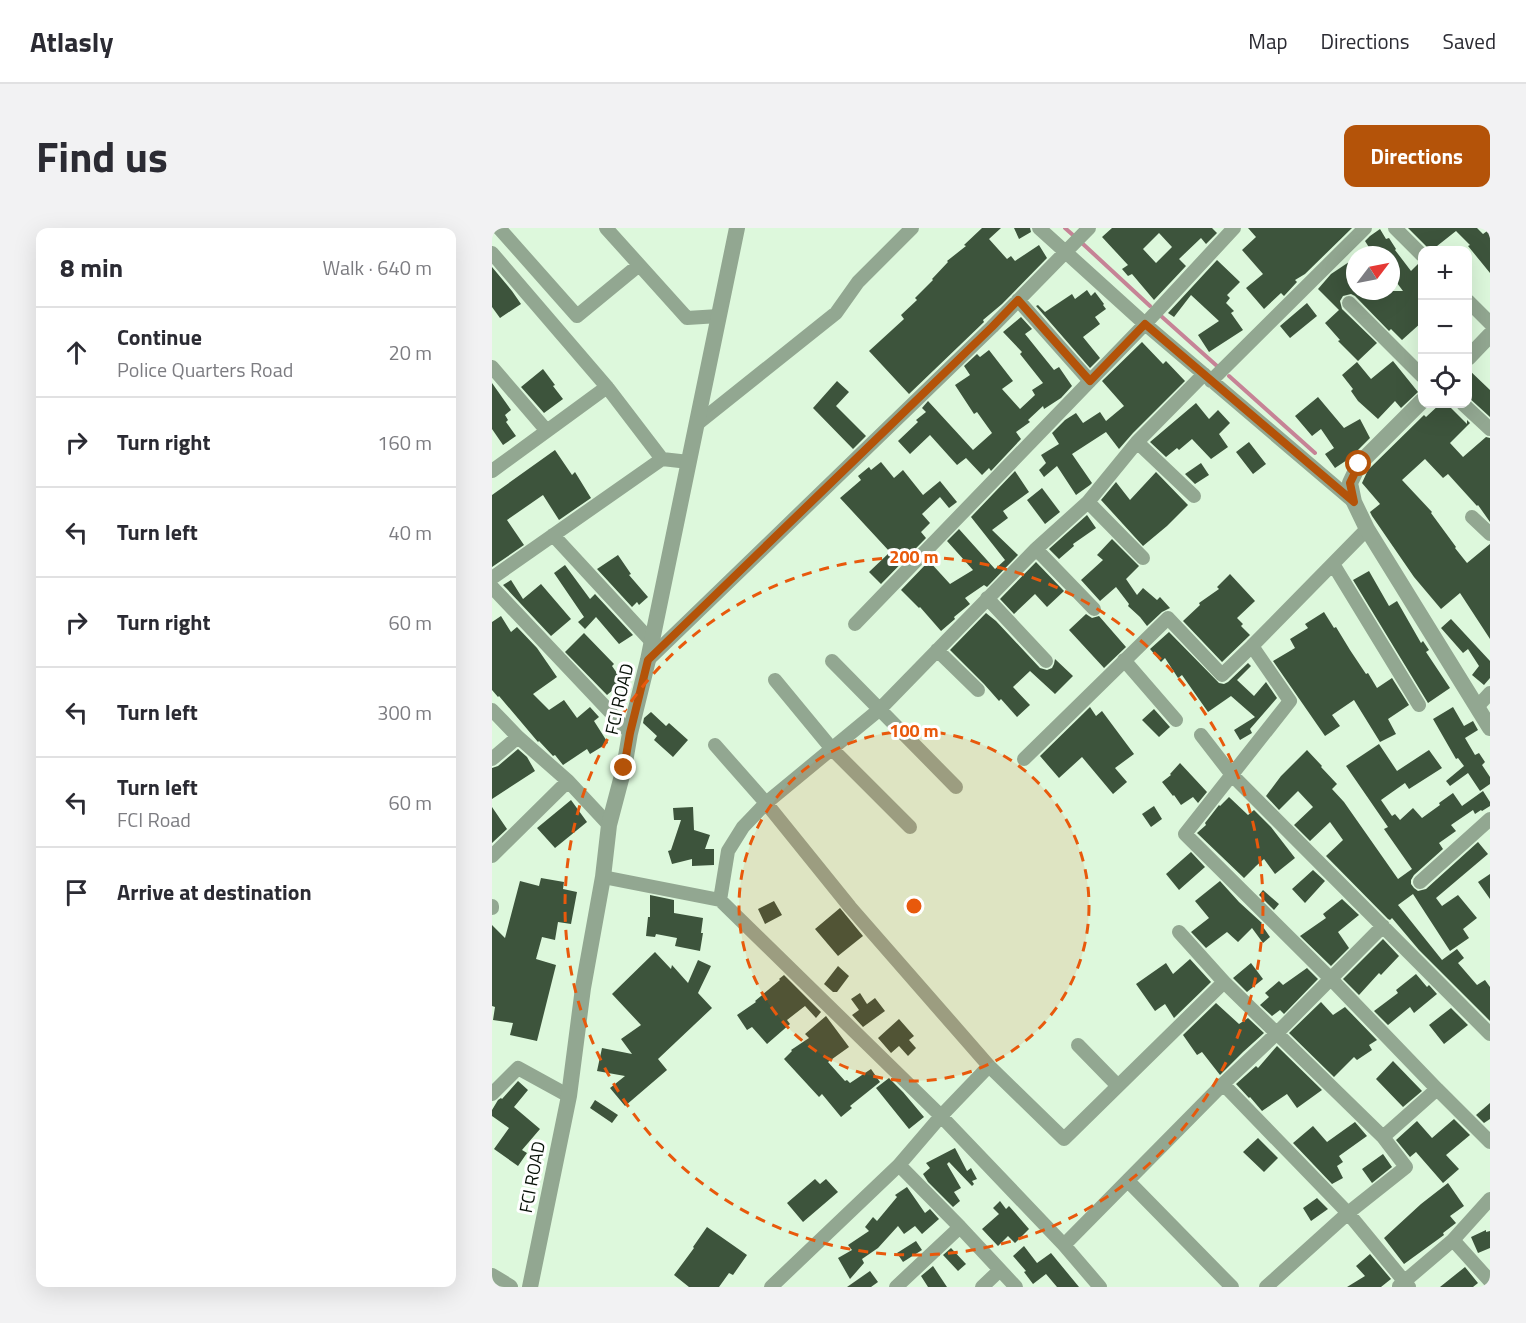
<!DOCTYPE html>
<html lang="en">
<head>
<meta charset="utf-8">
<style>
	body { margin:0; font-family:"Titillium Web",sans-serif; background:#f2f2f3; color:#2b2b33 }
	.controls { position:absolute; right:18px; top:18px; display:grid; overflow:hidden; border-radius:12px; box-shadow:0 6px 24px #0002 }
	.controls button { width:54px; height:54px; display:grid; place-items:center; padding:0; border:0; border-bottom:2px solid #e1e1e2; background:#fff; color:#2b2b33; font:30px sans-serif }
	.compass { position:absolute; left:854px; top:18px; width:54px; height:54px; border-radius:50%; background:#fff; box-shadow:0 6px 24px #0002; rotate:58deg }
	.stop { position:absolute; width:18px; height:18px; margin:-14px; border:4px solid #b45309; border-radius:50%; background:#fff }
	.stop.end { background:#b45309; border-color:#fff; box-shadow:0 2px 6px #0008 }
	.list { margin:0; padding:0; list-style:none }
	h2 { display:flex; justify-content:space-between; align-items:center; height:78px; margin:0; padding:0 24px; font-size:26px }
	h2 small { font-size:20px; font-weight:400; color:#7c7c81 }
	.list li { display:grid; grid-template-columns:39px 1fr auto; gap:18px; align-items:center; box-sizing:border-box; height:90px; padding:0 24px; border-top:2px solid #e1e1e2 }
	.list b { display:block; font-size:22px; white-space:nowrap }
	.list p { margin:0; font-size:20px; white-space:nowrap; color:#7c7c81 }
	.list em { font-size:20px; font-style:normal; color:#7c7c81 }
	.icon { flex:none; width:33px; height:33px; fill:none; stroke:currentColor; stroke-width:2; stroke-linecap:round; stroke-linejoin:round }
	.map { position:relative; flex:none; width:998px; height:1059px; overflow:hidden; border-radius:12px }
	header { display:flex; align-items:center; gap:36px; box-sizing:border-box; height:84px; padding:0 30px; background:#fff; border-bottom:2px solid #e1e1e2 }
	header strong { font-size:28px }
	nav { display:flex; gap:33px; margin-inline-start:auto; font-size:21px }
	.intro { display:flex; align-items:center; justify-content:space-between; box-sizing:border-box; height:144px; padding:0 36px }
	h1 { margin:0; font-size:42px }
	.button { padding:15px 27px; border-radius:12px; background:#b45309; color:#fff; font-size:21px; font-weight:700 }
	main { display:flex; gap:36px; padding:0 36px }
	aside { flex:1; background:#fff; border-radius:12px; box-shadow:0 6px 24px #0002 }
	.map>svg:first-child { display:block }
	.lines { fill:none; stroke-linecap:round; stroke-linejoin:round }
	.stream { stroke:#c68396; stroke-width:4 }
	.building { fill:#3d543c; fill-rule:evenodd }
	.minor { stroke:#92a791; stroke-width:14 }
	.tertiary { stroke:#92a791; stroke-width:16 }
	.route { stroke:#b45309; stroke-width:8 }
	.ring { fill:none; stroke:#e8590c; stroke-width:3; stroke-dasharray:10 8 }
	.labels { text-anchor:middle; dominant-baseline:central; stroke-width:6; stroke-linejoin:round; paint-order:stroke }
	.street-label { font-size:18px; fill:#081108; stroke:#fff }
	.centre { fill:#e8590c; stroke:#fff; stroke-width:3 }
	.ring-label { font-size:18px; text-anchor:middle; font-weight:bold; fill:#e8590c; stroke:#fff; stroke-width:6; stroke-linejoin:round; paint-order:stroke }
</style>
</head>
<body>
<header>
<strong>Atlasly</strong>
<nav><a>Map</a><a>Directions</a><a>Saved</a></nav>
</header>
<div class="intro"><h1>Find us</h1><a class="button">Directions</a></div>
<main>
<aside>
<h2>8 min<small>Walk · 640 m</small></h2>
<ul class="list">
<li><svg class="icon" aria-label="ahead" viewBox="0 0 24 24"><path d="M12 20V5M6 11l6-6 6 6"/></svg><div><b>Continue</b><p>Police Quarters Road</p></div><em>20 m</em></li>
<li><svg class="icon" aria-label="right" viewBox="0 0 24 24"><path d="M7 20v-9h11M14 6l5 5-5 5"/></svg><div><b>Turn right</b></div><em>160 m</em></li>
<li><svg class="icon" aria-label="left" viewBox="0 0 24 24"><path d="M17 20v-9H6M10 6l-5 5 5 5"/></svg><div><b>Turn left</b></div><em>40 m</em></li>
<li><svg class="icon" aria-label="right" viewBox="0 0 24 24"><path d="M7 20v-9h11M14 6l5 5-5 5"/></svg><div><b>Turn right</b></div><em>60 m</em></li>
<li><svg class="icon" aria-label="left" viewBox="0 0 24 24"><path d="M17 20v-9H6M10 6l-5 5 5 5"/></svg><div><b>Turn left</b></div><em>300 m</em></li>
<li><svg class="icon" aria-label="left" viewBox="0 0 24 24"><path d="M17 20v-9H6M10 6l-5 5 5 5"/></svg><div><b>Turn left</b><p>FCI Road</p></div><em>60 m</em></li>
<li><svg class="icon" aria-label="arrive" viewBox="0 0 24 24"><path d="M6 21V4h12l-3 4 3 4H6"/></svg><div><b>Arrive at destination</b></div></li>
</ul>
</aside>
<div class="map">
<svg width="998" height="1059" viewBox="0 0 998 1059">
	<rect width="100%" height="100%" fill="#ddf8dc"/>
	<g class="lines">
		<!-- stream -->
		<path class="stream" d="M573 0 582 8
			M591 16 658 78
			M669 88 725 138
			M737 148 823 225"/>
	</g>
	<!-- building -->
	<path class="building" d="M490 0H509L497 11 515 31 519 28 523 33 547 17 555 30 510 76 491 92 492 94 417 166 377 123 412 91 409 87 425 72 423 70 441 52 440 51 456 34 455 33 474 18 472 17Z
		M522 0H538L539 4 527 11Z
		M620 0H720L725 5 714 16 709 10 687 31 694 38 662 72 640 46 636 48 630 41 636 37 610 9ZM667 5 680 19 664 35 651 21Z
		M756 0H860L813 46 803 52 805 54 792 68 789 65 772 81 754 60 771 46 750 22 764 9Z
		M916 0H985L991 6 998 1V45L976 18 978 17 964 3 940 22H938Z
		M888 1 894 11 897 10 904 21 903 22 919 43 927 35 930 36V94L910 112 899 101 897 103 863 68 859 66 851 68 848 73 850 81 885 115 866 133 846 113 848 112 833 95 847 82 826 61 839 46 863 30V63H911L899 47V27H869L878 21 873 13 878 8Z
		M725 32 748 54 735 67 738 70 734 75 742 83 739 85 751 102 717 124 706 107 727 93 699 67 682 89 676 85Z
		M0 39 20 63 29 76 8 90 0 79Z
		M595 62 599 68 603 64 612 76 611 77 614 81 603 89 608 96 591 109 608 130 598 140 544 78 546 77 553 84 580 66 583 71Z
		M815 75 825 88 798 110 788 98Z
		M529 89 540 101 533 106 562 142 567 139 580 158 569 170 552 181 551 178 536 192 538 194 524 204 529 211 499 243 497 240 490 247 474 230 465 237 438 207 418 226 406 213 426 194 424 192 434 184 430 180 436 173 481 222 500 205 485 184 482 186 463 157 478 147 472 138 485 126 488 129 497 122 521 153 510 161 528 181 543 167 540 162 551 155 528 126 530 124 511 104Z
		M650 114 671 136 674 133 693 153 641 205 627 221 614 204 580 226 600 255 598 257 584 267 565 238 552 249 547 242 554 235 549 227 567 216 560 205 573 192 584 185 591 195 608 184 614 193 632 178 610 153Z
		M901 133 926 164 909 180 903 173 886 191 866 173 859 163 861 161 850 147 865 134 879 151Z
		M975 140 998 162V189L975 168Z
		M51 141 63 157 61 158 71 171 52 185 29 159Z
		M345 153 357 164 344 178 374 208 361 221 321 180Z
		M0 155 19 182 13 187 16 192 14 194 24 208 11 217 0 201Z
		M826 169 852 200 868 191 878 210 858 230 843 240 833 226 842 220 829 201 820 208 803 188Z
		M704 175 717 191 726 182 738 195 727 206 736 219 719 231 700 211 687 222 685 220 674 229 658 214Z
		M948 176H955L975 196V192L978 195 958 215 971 229 994 209 998 210V294L986 277 985 278 956 246 951 250 933 231 910 252 940 284 939 285 964 319 963 320 975 335 998 316V411L968 365 949 381 922 349 880 288 878 284 888 276 870 255 876 242 932 187 934 189Z
		M757 214 774 236 761 246 744 224Z
		M63 222 80 247 83 244 99 270 67 292 51 267 15 292 32 317 0 339V267Z
		M389 234 402 250 411 242 431 267 448 253 465 274 457 280 448 269 430 286 438 295 429 304 434 310 389 356 377 344 398 324 348 270 369 252 366 248 377 239 379 242Z
		M709 235 717 247 703 256 693 246Z
		M523 243 537 264 511 283 516 290 500 302 526 327 495 359 492 357 473 370 478 376 462 389 463 391 449 403 428 379 427 380 409 362 437 333 458 356 481 342 455 313 467 301 503 341 513 332 479 289Z
		M664 244 696 277 675 298 651 318 609 272 624 254 638 272Z
		M550 260 568 284 553 296 535 272Z
		M595 287 604 300 581 316 582 318 567 331 557 321Z
		M620 311 647 338 634 351 645 367 651 360 665 372 668 369 678 380 670 384 655 398 648 389 636 378 637 376 624 359 608 373 589 352 611 332 605 327Z
		M126 327 139 346 137 347 156 369 147 377 145 374 140 379 105 341Z
		M544 334 572 363 555 379 543 366 522 386 508 371Z
		M73 337 98 371 103 366 141 407 127 416 104 389 93 401 86 394 92 389 62 345Z
		M877 343 897 378 905 373 929 415 931 413 937 422 934 424 958 460 936 475 861 352Z
		M738 346 763 373 745 390 751 396 749 398 758 407 730 434 691 393 708 377 707 375 727 361 725 359Z
		M19 352 31 371 49 356 79 391 59 408 14 360 11 357Z
		M832 384 842 400 844 399 858 422 874 446 876 445 885 460 900 450 917 477 896 491 904 506 888 514 862 472 840 487 848 498 833 508 781 433 803 420 798 411 816 400 813 396Z
		M494 385 504 393 548 440 555 442 560 440 562 436 563 431 581 448 563 466 538 443 521 459 538 477 525 489 509 471 507 473 492 456 458 422Z
		M594 386 600 390 607 388 634 419 612 440 577 402Z
		M9 388 19 404 25 399 45 420 65 449 41 466 57 482 72 472 85 490 98 479 107 489 102 493 116 515 98 526 95 521 71 537 63 527 61 528 47 513 46 514 7 468 6 469 0 462V394Z
		M959 391 998 433V450L992 457 980 447 987 438 976 421 971 425 949 400Z
		M677 404 727 455 732 456 736 454 756 435 759 438 745 452 762 468 774 454 785 470 758 501 760 505 748 512 742 502 763 489 739 468 716 484 690 447 686 450 673 430 669 434 658 421Z
		M92 405 122 436 120 438 129 451 125 453 128 456 115 467 73 424Z
		M598 479 604 488 610 483 642 526 623 540 635 554 621 566 590 529 567 550 548 528Z
		M961 479 972 498 981 493 986 502 973 510 983 527 987 525 993 534 990 537 998 549V556L988 563 976 545 958 558 954 553 972 538 966 530 964 531 941 491Z
		M662 481 678 499 667 509 650 492Z
		M159 484 174 498 177 495 196 512 181 529 162 512 165 508 151 495 152 490Z
		M887 516 905 543 937 522 950 540 917 561 913 555 889 572 900 588 903 586 908 592 921 580 930 590 948 577 947 575 961 565 970 578 991 563 998 574V578L990 583 989 582 983 586 981 582 959 597 964 603 947 615 951 621 922 647 919 652V656L922 660 926 663 934 661 986 614 996 626 944 670 950 678 966 667 985 690 971 701 977 710 958 723 921 666 906 677 950 732 965 721 972 730 966 735 985 757 993 752 998 759V793L927 722 900 690 898 692 896 691 834 628 851 612 838 594 818 613 802 597 821 579 806 563 787 582 774 568 789 548 815 522 830 538 829 539 845 556 840 561 852 574 906 651 920 641 892 601 896 599 854 538Z
		M26 521 35 529 43 543 0 571V540L6 538Z
		M688 535 715 564 706 575 701 569 689 577 682 567 681 568 670 554 679 547 678 546Z
		M737 569 756 587 762 582 779 599 803 630 783 646 772 631 764 638 752 650 705 605 714 597 713 595 727 577 728 578Z
		M79 572 95 594 63 620 45 600Z
		M662 578 670 591 659 599 650 586Z
		M0 579 15 601 0 615Z
		M201 579 202 602 218 607 213 621H222V637L200 638V631L180 636 176 623 179 622 189 592H182L181 580Z
		M699 624 713 639 687 662 674 646Z
		M821 642 833 653 813 675 800 661Z
		M998 646V671L986 654Z
		M49 650 72 654 71 661 85 664 79 696 66 694 63 712 50 709 44 731 64 737 45 813 18 807 21 795 1 792 3 779 0 778V697L13 710 28 653 47 658Z
		M728 653 747 674 770 695 769 696 778 709 771 715 760 700 746 714 735 704 714 720 699 704 717 690 703 673Z
		M771 662 787 676 782 682 767 667Z
		M158 667 182 672V685L211 690 209 705H211L208 723 183 718 185 710 164 706 163 709 154 708 156 689H158Z
		M850 671 867 687 846 704 857 720 839 738 808 708 834 690 831 686Z
		M282 673 290 687 273 696 266 681Z
		M348 680 371 708 346 728 323 701Z
		M891 711 907 728 889 747 887 745 867 767 851 751Z
		M163 724 179 741 180 737 196 755 206 732 219 738 206 765 220 780 166 831 175 842 133 878 118 860 133 848 105 843 110 820 140 826 129 811 149 797 120 766Z
		M698 731 719 754 682 790 673 776 663 783 644 756 674 735 681 746Z
		M759 735 771 751 755 764 741 750Z
		M346 738 357 748 345 764H341L332 756Z
		M815 740 826 751 792 786 788 782 780 788 768 777 777 769 773 765 787 753 791 757Z
		M924 746 935 759 937 757 945 766 922 785 918 779 896 797 882 783 906 765 904 762Z
		M292 747 329 784 324 790 313 778 295 792 298 796 275 816 260 799 255 802 245 787 264 774 263 773 288 752 287 751Z
		M368 765 375 776 383 770 393 783 371 799 360 787 367 782 359 771Z
		M829 774 841 787 853 779 885 812 877 817 880 822 865 832 862 829 842 849 797 805Z
		M724 775 747 796 756 790 772 805 751 824 728 847 710 824 705 827 691 807Z
		M959 780 976 797 952 816 937 797Z
		M334 788 357 819 336 834 353 853 355 852 358 855 379 841 388 854 358 878 360 880 349 889 330 866 327 869 292 831 300 823 299 822 317 810 313 806Z
		M407 791 422 808 417 812 424 820 416 828 407 818 399 825 386 810Z
		M785 818 830 862 805 880 795 866 770 883 758 869 757 870 744 856 764 838 766 840Z
		M901 833 930 863 911 879 884 851Z
		M397 850 411 864 432 889 417 901 384 860Z
		M26 853 36 862 22 879 48 901 30 922 35 925 26 938 2 921 17 900 0 888V882L6 872 9 870 10 871Z
		M103 872 126 887 120 895 98 880Z
		M998 875V891L992 895 984 887Z
		M962 891 978 907 954 927 967 941 951 955 924 924 918 929 904 912 925 893 940 910Z
		M863 894 875 908 847 928 851 934 845 938 851 950 840 956 801 915 821 898 835 914Z
		M766 910 786 930 772 944 751 924Z
		M463 920 475 943 479 940 485 951 480 953 482 956 480 958 457 934 455 936 469 960 462 964 468 973 461 979 436 954 431 946 438 940 434 935Z
		M891 926 900 939 880 955 870 941Z
		M323 951 328 956 334 951 346 964 311 994 295 975Z
		M956 955 972 978 958 988 964 995 951 1005 952 1007 912 1036 892 1010 929 976Z
		M415 959 433 985 438 981 447 991 430 1006 423 998 412 1006 406 998 386 1020 370 1031 372 1035 358 1051 346 1030 360 1022 356 1017 377 1003 373 999 381 989 385 993 405 969 403 967Z
		M825 970 836 981 819 993 811 980Z
		M508 973 514 981 517 978 537 1001 523 1015 516 1008 506 1018 490 1001 507 986 501 980Z
		M215 999 255 1027 241 1047 237 1045 227 1059H197L182 1047 202 1020 201 1019Z
		M994 1002V1004L998 1003V1020L986 1025 979 1009Z
		M424 1013 430 1022 411 1034 405 1025Z
		M532 1018 545 1035 559 1025 587 1059H565L554 1046 541 1056 532 1044 534 1043 521 1028Z
		M459 1020 474 1036 466 1043 451 1027Z
		M878 1026 899 1051 889 1059H855L873 1048 864 1038Z
		M441 1038 455 1059H436L429 1048Z
		M973 1039 986 1055 981 1059H948Z
		M378 1043 386 1054 379 1059H355Z"/>
	<g class="lines">
		<!-- minor -->
		<path class="minor" d="M7 0 85 88 147 37
			M114 0 195 90 227 88
			M547 0 653 96 742 0
			M903 0 930 27
			M0 25 115 159 170 231 197 234
			M526 72 598 153
			M976 73 998 95
			M857 75 930 148
			M0 139 55 203
			M719 153 873 0
			M971 176 998 201
			M205 196 344 85 366 54 420 0
			M645 214 702 268
			M0 243 115 159
			M596 274 651 330
			M980 289 998 306
			M875 301 760 418 798 473 693 606 839 751 945 861 891 909 914 939 856 985 917 1059
			M61 307 159 413
			M544 321 602 381
			M841 336 927 477
			M0 350 170 231
			M0 359 138 505
			M495 370 554 433
			M363 396 653 96 862 274
			M445 422 486 462
			M156 432 500 99 597 0
			M632 432 684 492
			M340 433 464 559
			M283 452 340 521 418 599
			M985 479 998 465
			M0 482 26 509 76 553
			M709 507 740 547 998 806
			M223 517 274 575 388 481 544 321 596 274 645 214 712 146
			M0 531 26 509
			M532 531 676 390 730 447 760 418
			M0 628 76 553 117 597
			M111 649 228 672 449 888 572 1017 608 1059
			M928 654 998 591
			M228 672 236 623 251 599 274 575 358 679 497 838 449 888 407 937
			M0 678V680
			M687 704 732 754
			M586 817 625 857
			M497 838 572 911 732 754 891 909
			M731 856 856 985 774 1059
			M945 861 998 914
			M0 866 26 840 77 868
			M636 953 740 1059
			M961 1012 998 971
			M572 1017 731 856 784 806 891 698
			M907 1058 961 1012 998 1053
			M279 1059 407 937 468 999 524 1059
			M404 1059 468 999
			M490 1059 508 1042"/>
		<!-- tertiary -->
		<path class="tertiary" d="M976 130 998 107
			M930 173 867 236 858 255 862 274 875 301 998 500
			M0 1048 18 1059
			M38 1059 77 868 91 760 111 649 117 597 132 540 138 505 156 432 245 0"/>
	</g>
	<g class="lines">
		<!-- route -->
		<path class="route" d="M132 540 138 505 156 432 500 99 526 72 598 153 653 96 862 274 858 255 867 236"/>
	</g>
	<!-- distance rings -->
	<circle cx="422" cy="678" r="175" fill="#e8590c" fill-opacity=".12"/>
	<g class="ring">
		<circle cx="422" cy="678" r="175"/>
		<circle cx="422" cy="678" r="349"/>
	</g>
	<g class="labels">
		<!-- street labels -->
		<g class="street-label">
			<text transform="translate(127 471) rotate(-77)">FCI ROAD</text>
			<text transform="translate(40 949) rotate(-79)">FCI ROAD</text>
		</g>
	</g>
	<circle cx="422" cy="678" r="9" class="centre"/>
	<g class="ring-label">
		<text x="422" y="335">200 m</text>
		<text x="422" y="509">100 m</text>
	</g>
</svg>
<div class="controls">
<button>+</button>
<button>−</button>
<button><svg class="icon" aria-label="locate" viewBox="0 0 24 24"><circle cx="12" cy="12" r="6"/><path d="M12 2v4M12 18v4M2 12h4M18 12h4"/></svg></button>
</div>
<svg class="compass" viewBox="-18 -18 36 36"><path d="M0-13l5 13h-10z" fill="#e53935"/><path d="M0 13l5-13h-10z" fill="#7c7c81"/></svg>
<div class="stop" style="left:867px;top:236px"></div>
<div class="stop end" style="left:132px;top:540px"></div>
</div>
</main>
</body>
</html>
